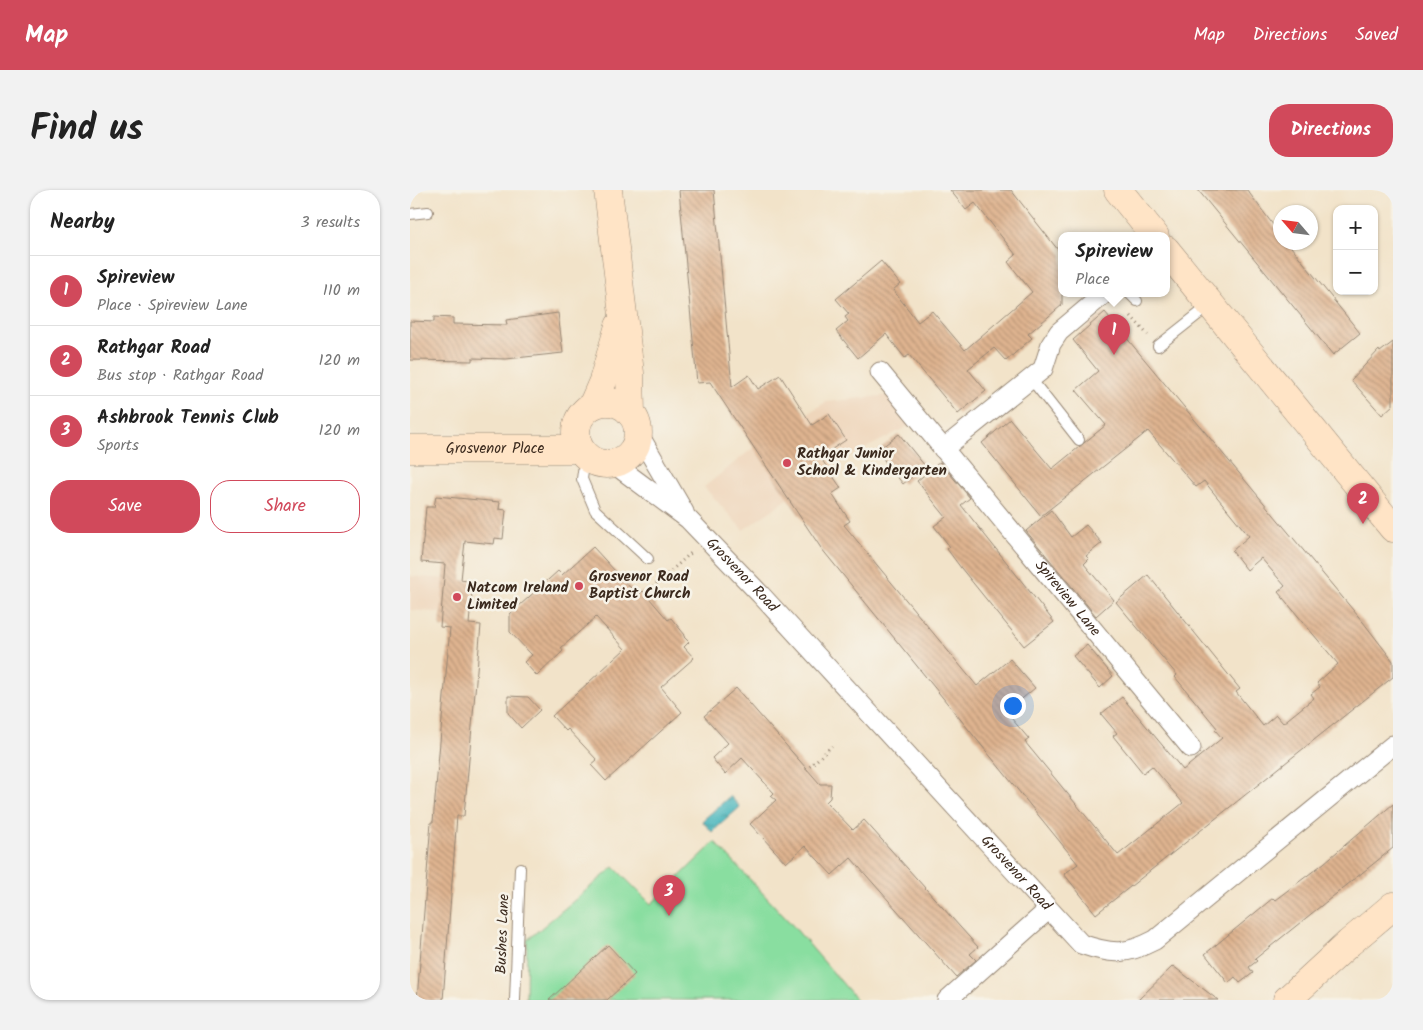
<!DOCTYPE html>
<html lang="en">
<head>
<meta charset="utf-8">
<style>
	body { margin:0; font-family:Kalam,sans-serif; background:#f2f2f2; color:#222 }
	.controls { position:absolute; right:15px; top:15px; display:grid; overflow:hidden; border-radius:10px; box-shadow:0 1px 4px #0004 }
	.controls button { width:45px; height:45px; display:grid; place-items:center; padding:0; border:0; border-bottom:1px solid #e0e0e0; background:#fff; color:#222; font:25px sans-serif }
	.compass { position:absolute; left:863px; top:15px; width:45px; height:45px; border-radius:50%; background:#fff; box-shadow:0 1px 4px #0004; rotate:298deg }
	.you { position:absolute; left:602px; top:515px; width:18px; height:18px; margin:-12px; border:4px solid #fff; border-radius:50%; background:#1a73e8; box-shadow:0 0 0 8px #1a73e833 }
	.badge { display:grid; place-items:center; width:32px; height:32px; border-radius:50%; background:#d1495b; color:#fff; font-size:16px; font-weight:700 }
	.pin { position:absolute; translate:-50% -41px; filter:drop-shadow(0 1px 2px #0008) }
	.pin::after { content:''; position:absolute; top:26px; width:18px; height:15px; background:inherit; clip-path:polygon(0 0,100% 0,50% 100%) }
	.popup { position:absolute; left:648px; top:42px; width:112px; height:65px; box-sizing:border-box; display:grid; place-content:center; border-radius:10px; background:#fff; filter:drop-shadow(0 1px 4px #0005); font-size:16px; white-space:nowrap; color:#767676 }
	.popup b { font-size:19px; color:#222 }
	.popup::after { content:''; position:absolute; left:50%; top:100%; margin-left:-10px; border:10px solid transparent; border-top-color:#fff }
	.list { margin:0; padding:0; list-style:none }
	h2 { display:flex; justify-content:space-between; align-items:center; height:65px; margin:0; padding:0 20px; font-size:21px }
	h2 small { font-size:16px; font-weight:400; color:#767676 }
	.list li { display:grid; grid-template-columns:32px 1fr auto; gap:15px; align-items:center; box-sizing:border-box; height:70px; padding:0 20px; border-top:1px solid #e0e0e0 }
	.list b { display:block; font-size:19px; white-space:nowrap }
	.list p { margin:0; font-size:16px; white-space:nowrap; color:#767676 }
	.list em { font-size:16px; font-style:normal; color:#767676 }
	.actions { display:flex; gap:10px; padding:15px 20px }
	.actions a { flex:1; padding:11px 0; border:1px solid #d1495b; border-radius:20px; text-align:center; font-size:18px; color:#d1495b }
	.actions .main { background:#d1495b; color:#fff }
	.map { position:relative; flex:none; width:983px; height:810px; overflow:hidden; border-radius:20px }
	header { display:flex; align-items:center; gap:30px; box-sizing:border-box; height:70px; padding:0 25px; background:#d1495b; color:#fff }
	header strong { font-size:24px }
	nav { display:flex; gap:28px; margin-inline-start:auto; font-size:18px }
	.intro { display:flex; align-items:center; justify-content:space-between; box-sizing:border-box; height:120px; padding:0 30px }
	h1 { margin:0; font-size:35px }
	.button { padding:12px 22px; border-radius:20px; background:#d1495b; color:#fff; font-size:18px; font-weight:700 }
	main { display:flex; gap:30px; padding:0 30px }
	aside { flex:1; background:#fff; border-radius:20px; box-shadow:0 1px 4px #0004 }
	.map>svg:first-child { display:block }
	.built { fill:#efd6bb }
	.grass { fill:#89dea0; stroke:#62845f }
	.water { fill:url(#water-ripples); stroke:#40706e }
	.building { fill:url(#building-back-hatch) }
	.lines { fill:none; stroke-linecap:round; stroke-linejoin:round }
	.lane-casing { stroke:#968674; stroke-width:12 }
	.street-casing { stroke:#968674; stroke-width:21 }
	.secondary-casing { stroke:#968674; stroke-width:29 }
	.path { stroke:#968674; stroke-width:3; stroke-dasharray:1 4; stroke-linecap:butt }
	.lane { stroke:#fff; stroke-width:10 }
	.street { stroke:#fff; stroke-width:19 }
	.secondary { stroke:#ffe4c6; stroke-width:28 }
	.poi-dot { fill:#d1495b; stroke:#f7f3e8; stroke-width:2 }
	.labels { text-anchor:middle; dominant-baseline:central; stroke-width:5; stroke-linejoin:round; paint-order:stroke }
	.street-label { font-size:15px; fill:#3b2a1e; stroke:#f7f3e8 }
	.poi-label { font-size:15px; font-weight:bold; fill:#3b2a1e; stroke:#f7f3e8; text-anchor:start }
</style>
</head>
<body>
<header>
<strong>Map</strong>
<nav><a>Map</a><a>Directions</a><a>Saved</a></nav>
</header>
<div class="intro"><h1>Find us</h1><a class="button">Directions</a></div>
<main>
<aside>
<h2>Nearby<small>3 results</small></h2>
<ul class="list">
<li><span class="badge">1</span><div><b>Spireview</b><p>Place · Spireview Lane</p></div><em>110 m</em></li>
<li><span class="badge">2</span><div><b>Rathgar Road</b><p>Bus stop · Rathgar Road</p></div><em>120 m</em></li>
<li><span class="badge">3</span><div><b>Ashbrook Tennis Club</b><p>Sports</p></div><em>120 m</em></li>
</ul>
<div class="actions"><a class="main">Save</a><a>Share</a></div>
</aside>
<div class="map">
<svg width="983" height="810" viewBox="0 0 983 810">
	<defs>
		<pattern id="water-ripples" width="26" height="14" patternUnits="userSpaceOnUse" patternTransform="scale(1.25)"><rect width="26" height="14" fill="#46b6bd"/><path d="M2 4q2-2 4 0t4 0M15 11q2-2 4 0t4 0" fill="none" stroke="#3c9499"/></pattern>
		<pattern id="building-back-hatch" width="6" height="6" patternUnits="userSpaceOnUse" patternTransform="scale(1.25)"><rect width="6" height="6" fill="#dfb490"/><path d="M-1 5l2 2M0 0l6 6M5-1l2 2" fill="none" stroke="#b69375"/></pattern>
	</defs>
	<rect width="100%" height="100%" fill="#f7f3e8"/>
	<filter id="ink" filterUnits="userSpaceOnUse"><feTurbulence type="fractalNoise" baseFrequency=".02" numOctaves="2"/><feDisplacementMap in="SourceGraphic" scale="10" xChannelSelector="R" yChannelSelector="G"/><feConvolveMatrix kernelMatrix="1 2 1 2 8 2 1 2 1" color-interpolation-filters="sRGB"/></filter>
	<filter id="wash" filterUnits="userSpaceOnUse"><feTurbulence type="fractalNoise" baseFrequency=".0096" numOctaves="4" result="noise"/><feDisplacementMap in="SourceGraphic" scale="20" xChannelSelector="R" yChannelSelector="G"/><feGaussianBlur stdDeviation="1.12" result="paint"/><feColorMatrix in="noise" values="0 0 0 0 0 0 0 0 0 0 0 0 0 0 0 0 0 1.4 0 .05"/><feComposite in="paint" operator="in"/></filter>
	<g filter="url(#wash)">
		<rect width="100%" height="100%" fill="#f2e3c9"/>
		<!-- built -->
		<path class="built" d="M479 205 501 235 440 266 333 340 294 297 343 258 416 212Z
			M0 386 65 391 62 425 0 420Z"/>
		<!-- grass -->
		<path class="grass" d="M305 652 384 737 447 810H116L117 750 204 677 241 714Z"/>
		<!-- water -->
		<path class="water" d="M320 606 330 617 302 642 292 631Z"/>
		<g id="blocks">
			<!-- building -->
			<path class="building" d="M269 0H304L322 197 339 185 348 199 370 185 402 235 419 224 436 250 410 267 431 298 422 304 440 331 434 335 567 496 600 469 625 498 596 522 619 549 615 552 708 665 773 613 742 576 733 583 703 546 707 543 691 524 712 507 773 580 812 548 805 540 807 538 765 487 767 485 706 412 738 385 830 499 826 502 853 536 866 525 873 533 904 508 901 504 910 497 907 493 928 474 868 402 875 396 851 368 837 380 822 361 839 346 794 291 786 297 738 241 631 326 572 253 600 229 642 279 696 235 666 200 688 181 663 150 695 122 953 432 983 471V487L686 724 654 684 668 674 411 358 300 192 287 193Z
				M540 0H601L652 65V115L618 144 622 148 596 171 584 158 558 179 576 201 548 224 499 165 495 168 476 144 448 168 426 141 438 131 435 127 439 124 426 109 471 71 490 94 483 100 508 132 522 121 555 160 622 102 598 72 606 65 565 13 556 20Z
				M788 0H837L870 44V52H877L950 143 923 165Z
				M148 123 153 163 96 169 62 168V171L0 170V131L24 132V127L43 128V134L97 135 96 130Z
				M983 152V215L972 225 941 190 969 160 970 162Z
				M489 244 515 276 493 294 467 261Z
				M530 272 560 308 551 315 644 432 614 456 551 378 537 359 540 357 524 336 536 327 507 291Z
				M26 306 90 312 89 319 96 320 93 349 85 348 84 354 55 351 51 390 63 392 59 434 71 435 54 626H47L33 810H7L21 632H23L40 438 30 437 35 374 11 372 16 317H24Z
				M641 320 661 347 676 335 692 353 676 366 679 369 674 374 704 410 686 426 616 341Z
				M183 357 228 406 233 401 258 430 261 428 275 445 274 447 279 452 274 457 284 468 251 497 272 522 196 591 181 575 187 570 158 539 156 541 142 526 215 459 186 427 151 458 153 461 127 486 114 472 122 465 100 442V424L148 381 152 385Z
				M677 455 703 486 690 498 663 466Z
				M326 498 410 594H421L420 608 416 612 443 640 454 630 568 757 560 764 566 770 546 787 441 668 422 685 395 656 376 673 340 634 366 610 361 606 364 603 332 568 315 584 302 568 318 553 294 526Z
				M98 506 118 507 130 520 111 538 98 523Z
				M983 614V658L845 769 847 771 839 777 843 783 830 793 825 787 818 793 795 764 863 708 865 710 914 673Z
				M198 755 225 784 197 810H139Z
				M763 776 808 810H728Z"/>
		</g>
	</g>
	<g filter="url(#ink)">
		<use href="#blocks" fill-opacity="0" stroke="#968674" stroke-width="1"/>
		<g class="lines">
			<defs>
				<path id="lane" d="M0 24 18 22
					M720 104 727 111
					M748 156 800 115
					M621 189 669 250
					M175 267 172 289 185 320 238 369
					M105 810 110 678"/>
				<g id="street">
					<path id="s1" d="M470 182 781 558"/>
					<path d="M228 243 274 322"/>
					<path d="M533 259 633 179 641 154 649 142 694 104"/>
					<path id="s2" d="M204 274 278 329 351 405 671 754C703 765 716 765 745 750L983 555"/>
					<path d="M537 810 638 720"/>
				</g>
				<g id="secondary">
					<path d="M198 0 220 183 221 224"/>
					<path d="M708 0 745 46"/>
					<path d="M756 60 983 338"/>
					<circle cx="197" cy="243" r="31"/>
					<path d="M183 214 193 191 209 136"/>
					<path id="s3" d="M0 259H169"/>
					<path d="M877 810 939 753 983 716"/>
				</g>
			</defs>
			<!-- lane casing -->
			<use href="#lane" class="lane-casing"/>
			<!-- street casing -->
			<use href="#street" class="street-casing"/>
			<!-- secondary casing -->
			<use href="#secondary" class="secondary-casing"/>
			<!-- path -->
			<path class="path" d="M721 126 738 145
				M235 404 282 362
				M396 580 422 556"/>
			<!-- lane -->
			<use href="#lane" class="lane"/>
			<!-- street -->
			<use href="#street" class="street"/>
			<!-- secondary -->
			<use href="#secondary" class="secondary"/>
		</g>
	</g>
	<!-- markers -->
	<g class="poi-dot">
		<circle cx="377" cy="273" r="5"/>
		<circle cx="169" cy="396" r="5"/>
		<circle cx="47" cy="407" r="5"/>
	</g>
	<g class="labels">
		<!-- street labels -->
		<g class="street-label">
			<text stroke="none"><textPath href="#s3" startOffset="85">Grosvenor Place</textPath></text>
			<text stroke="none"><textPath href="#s2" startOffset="170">Grosvenor Road</textPath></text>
			<text stroke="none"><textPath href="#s1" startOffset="294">Spireview Lane</textPath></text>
			<text stroke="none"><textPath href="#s2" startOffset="575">Grosvenor Road</textPath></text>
			<text transform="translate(93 744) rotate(-88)">Bushes Lane</text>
		</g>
		<!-- poi labels -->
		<g class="poi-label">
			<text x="387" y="264">Rathgar Junior<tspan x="387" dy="17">School &amp; Kindergarten</tspan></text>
			<text x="179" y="387">Grosvenor Road<tspan x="179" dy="17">Baptist Church</tspan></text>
			<text x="57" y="398">Natcom Ireland<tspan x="57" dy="17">Limited</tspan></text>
		</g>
	</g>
</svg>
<div class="controls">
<button>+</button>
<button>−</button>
</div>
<svg class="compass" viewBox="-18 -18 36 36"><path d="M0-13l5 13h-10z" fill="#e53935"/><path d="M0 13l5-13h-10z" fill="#767676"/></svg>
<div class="you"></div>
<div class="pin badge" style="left:704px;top:165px">1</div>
<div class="popup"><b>Spireview</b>Place</div>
<div class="pin badge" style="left:953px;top:334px">2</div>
<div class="pin badge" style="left:259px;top:726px">3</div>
</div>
</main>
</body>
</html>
